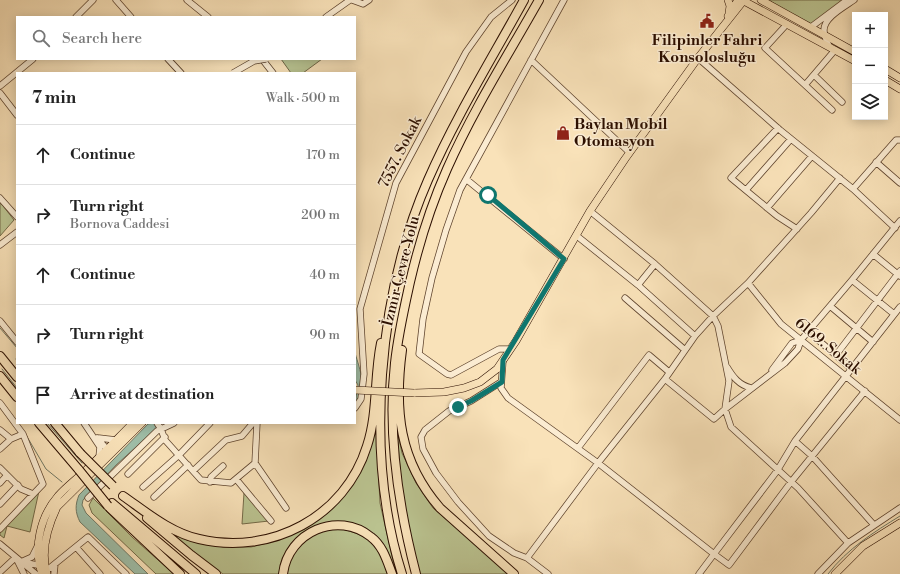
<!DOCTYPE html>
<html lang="en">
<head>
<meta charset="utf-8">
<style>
	body { margin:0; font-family:"Libre Bodoni",serif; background:#f6f6f6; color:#222 }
	.controls { position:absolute; right:12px; top:12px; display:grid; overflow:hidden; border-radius:0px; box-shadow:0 2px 10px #0003 }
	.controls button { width:36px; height:36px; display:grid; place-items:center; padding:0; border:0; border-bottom:1px solid #e0e0e0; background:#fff; color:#222; font:20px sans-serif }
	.stop { position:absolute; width:12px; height:12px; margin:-9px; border:3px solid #0f766e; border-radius:50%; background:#fff }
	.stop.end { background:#0f766e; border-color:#fff; box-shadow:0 1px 4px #0008 }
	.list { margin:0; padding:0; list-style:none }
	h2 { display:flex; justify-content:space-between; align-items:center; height:52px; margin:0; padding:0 16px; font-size:17px }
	h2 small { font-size:13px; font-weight:400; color:#767676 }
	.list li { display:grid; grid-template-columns:26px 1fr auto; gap:12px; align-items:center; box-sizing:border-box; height:60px; padding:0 16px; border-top:1px solid #e0e0e0 }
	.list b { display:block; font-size:15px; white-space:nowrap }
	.list p { margin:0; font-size:13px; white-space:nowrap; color:#767676 }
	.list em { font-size:13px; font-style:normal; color:#767676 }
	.icon { flex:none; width:22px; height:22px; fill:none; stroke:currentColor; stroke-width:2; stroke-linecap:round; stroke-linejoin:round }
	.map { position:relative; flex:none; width:900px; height:574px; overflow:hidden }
	.search { position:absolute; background:#fff; box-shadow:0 2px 10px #0003; left:16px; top:16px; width:340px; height:44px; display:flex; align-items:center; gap:10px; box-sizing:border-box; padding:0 14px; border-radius:0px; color:#767676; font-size:15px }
	.panel { position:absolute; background:#fff; box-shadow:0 2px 10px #0003; left:16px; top:72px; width:340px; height:352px; border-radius:0px }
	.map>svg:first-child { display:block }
	.green { fill:#bbc491; stroke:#746a48 }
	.water { fill:#9fbfa9; stroke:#717965 }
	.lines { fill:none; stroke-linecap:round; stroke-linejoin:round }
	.stream { stroke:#717965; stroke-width:1 }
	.minor-casing { stroke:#5f442e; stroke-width:7 }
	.major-casing { stroke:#2c0f00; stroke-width:8 }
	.highway-casing { stroke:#2c0f00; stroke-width:10 }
	.minor { stroke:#fbecd2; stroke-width:5.5 }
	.major { stroke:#f9e2b9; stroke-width:7 }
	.highway { stroke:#f9e2b9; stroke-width:8 }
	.minor-bridge-casing { stroke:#5f442e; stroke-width:7; stroke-linecap:butt }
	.major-bridge-casing { stroke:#2c0f00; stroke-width:8; stroke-linecap:butt }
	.highway-bridge-casing { stroke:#2c0f00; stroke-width:10; stroke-linecap:butt }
	.minor-bridge { stroke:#fbecd2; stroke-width:5.5 }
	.major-bridge { stroke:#f9e2b9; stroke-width:7 }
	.highway-bridge { stroke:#f9e2b9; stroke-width:8 }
	.route { stroke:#0f766e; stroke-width:5 }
	.labels { text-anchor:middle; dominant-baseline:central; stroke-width:3; stroke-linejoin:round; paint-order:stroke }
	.poi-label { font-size:15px; font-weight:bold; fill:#2c0f00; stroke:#fbecd2 }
	.street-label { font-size:15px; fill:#2c0f00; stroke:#fbecd2 }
</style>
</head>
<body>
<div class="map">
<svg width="900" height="574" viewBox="0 0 900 574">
	<rect width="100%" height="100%" fill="#f9e2b9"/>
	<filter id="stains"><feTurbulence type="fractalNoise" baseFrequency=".005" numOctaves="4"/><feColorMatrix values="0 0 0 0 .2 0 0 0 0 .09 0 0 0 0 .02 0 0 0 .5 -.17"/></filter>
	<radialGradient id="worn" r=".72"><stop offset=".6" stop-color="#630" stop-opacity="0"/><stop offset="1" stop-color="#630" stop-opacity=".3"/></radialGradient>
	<!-- green -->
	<path class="green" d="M768 0H843L811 25Z
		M281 59H322L303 73H291Z
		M0 202 14 220 0 236Z
		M376 427 380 503 396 574 386 552 348 523C308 534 292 529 280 574H223L199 557 168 531 187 540 223 547H251L279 540 299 531 320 518 362 467Z
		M397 430 402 453 416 483 433 508 510 574H420C405 534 400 473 397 430Z
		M39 491 30 532 7 526 4 538 0 535V531Z
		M244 493 269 521 242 524Z
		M93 498 132 537 174 574H156L92 513 89 505Z
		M339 528C372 537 377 543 388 574H285C293 545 310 531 339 528Z"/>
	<!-- water -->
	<path class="water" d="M355 353C360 370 368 390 355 404L358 385 355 380Z
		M154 423H163L116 465 83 500 82 505 86 513 148 574H135L80 522C75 512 75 505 79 495L148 424Z"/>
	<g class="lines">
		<!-- stream -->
		<path class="stream" d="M0 328 17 348
			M16 359 17 357
			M2 369 17 388
			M47 423 82 463
			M26 435 46 469 62 482
			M828 574C847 549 874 532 900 516"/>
		<defs>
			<path id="minor" d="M116 0 131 17
				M187 0 208 17
				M352 0 363 4 369 0
				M76 17 93 0
				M326 17 350 0
				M787 24 765 48 805 85
				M811 27 847 0
				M829 46C827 42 824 36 824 31 823 18 844 7 854 0
				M698 58 780 130 853 189 895 228
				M168 59 181 73
				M262 59 273 73
				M531 60 629 152
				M814 75 842 102
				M0 86 33 59
				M0 93 17 115
				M832 110 805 85 835 50
				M778 128 731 178 777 216 797 229
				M876 162 900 183
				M466 179 564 259
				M853 189 896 140H900
				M746 190 791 139
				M0 198 17 217
				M767 208 812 156
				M590 211 655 264 713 316 718 326 729 381 725 409 731 427 798 488 848 543
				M577 236 638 285 695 336
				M0 245 17 232
				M873 254 900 276
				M852 280 894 314
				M748 283 781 324 900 420
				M638 285 655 264
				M625 298 685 350
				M830 306 873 342
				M0 321 17 342
				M817 339 852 369
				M510 349H499L451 375 447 374 419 354 423 319 432 278 446 230 460 190 564 0
				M836 355 900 271
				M503 361 501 388 508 398 598 463 714 554 699 574
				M727 367C733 377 739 385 751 388
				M772 370 792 343 801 340
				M665 379 714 419 725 409 785 363 798 349 801 340 852 280 900 221
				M501 382 471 401 449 411 425 430 421 437 423 449 436 473 458 502 489 536 514 553 527 558 548 574
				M865 391 791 482 729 565 714 554 777 471 795 441 900 307
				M0 403 23 434 43 484 0 529
				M355 408 361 399 364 374 360 309 396 183 466 52 491 17 512 0
				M84 423 100 447 99 457
				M157 423 161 429 165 440 201 480 231 483 255 463 257 423
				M0 430 11 439
				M97 438 107 449 108 453
				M99 438 116 440
				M795 441 812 456 874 525
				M578 448 649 355 669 372
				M0 449 11 439 23 434
				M255 463 286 508
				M0 468 21 489 33 494
				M193 471 226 440 242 436 253 423
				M128 474 165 437
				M236 479 271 521
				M210 482 211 477 223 466
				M0 483 7 475
				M143 487 179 455 210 423
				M154 497 188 465
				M88 498 157 431 174 423
				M0 504 18 485
				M0 544 36 574
				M76 547 100 574
				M16 558 24 574
				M527 558 598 463 665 379 695 336 713 316 748 283 811 213 840 178
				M23 561 32 557 38 545
				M21 562 43 566 46 571 88 537 126 574
				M0 572 15 558
				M54 574 55 564
				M818 574 848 543 900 508"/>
			<path id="major" d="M728 0 730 6 729 13
				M742 0 855 61
				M761 0 855 52
				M728 16 738 0
				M885 69 900 78
				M885 80 900 89
				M414 393 444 392 464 388 480 382 497 369 516 341 590 211 625 159 698 58 744 0
				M42 574C33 548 40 517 58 496 67 486 78 478 87 469 103 454 118 438 133 423
				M47 574C40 551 47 528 57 507L142 423
				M835 574 863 546 900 523"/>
			<path id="highway" d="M402 350C394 410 399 461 440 508L514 574
				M0 356 17 377
				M0 376 17 397
				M39 423 79 470
				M55 423 80 453
				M123 496C146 512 171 533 199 539 271 556 345 517 367 446 378 413 374 377 381 343
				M112 503 196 574
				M110 508 180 574
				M147 518 191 555 216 574
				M283 574C288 532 338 510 371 537 383 546 387 561 392 574
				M402 574C364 454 378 294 428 180 455 118 491 60 524 0
				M416 574C398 505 387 434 395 363 398 335 404 309 410 282 419 243 431 205 447 169 473 110 508 55 539 0"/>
		</defs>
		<!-- minor casing -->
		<use href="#minor" class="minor-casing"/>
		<!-- major casing -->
		<use href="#major" class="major-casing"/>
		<!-- highway casing -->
		<use href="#highway" class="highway-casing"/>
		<!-- minor -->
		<use href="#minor" class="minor"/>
		<!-- major -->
		<use href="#major" class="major"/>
		<!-- highway -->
		<use href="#highway" class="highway"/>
		<defs>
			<path id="minor-bridge" d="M233 73 254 61 266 59"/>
			<path id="major-bridge" d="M355 390 414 393"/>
			<path id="highway-bridge" d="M80 453 113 486
				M79 470 108 506"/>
		</defs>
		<!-- minor-bridge casing -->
		<use href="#minor-bridge" class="minor-bridge-casing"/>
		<!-- major-bridge casing -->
		<use href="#major-bridge" class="major-bridge-casing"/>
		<!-- highway-bridge casing -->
		<use href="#highway-bridge" class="highway-bridge-casing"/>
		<!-- minor-bridge -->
		<use href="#minor-bridge" class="minor-bridge"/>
		<!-- major-bridge -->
		<use href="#major-bridge" class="major-bridge"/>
		<!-- highway-bridge -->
		<use href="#highway-bridge" class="highway-bridge"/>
	</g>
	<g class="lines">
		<!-- route -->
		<path class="route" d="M458 407 471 401 502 382 503 360 564 259 488 195"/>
	</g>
	<!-- icons -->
	<defs>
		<symbol id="civic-bare" viewBox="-9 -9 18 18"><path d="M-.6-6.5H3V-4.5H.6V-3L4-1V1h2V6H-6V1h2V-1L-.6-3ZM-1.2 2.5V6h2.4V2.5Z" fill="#8f2418" stroke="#fbecd2" stroke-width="2.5" paint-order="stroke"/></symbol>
		<symbol id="shop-bare" viewBox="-9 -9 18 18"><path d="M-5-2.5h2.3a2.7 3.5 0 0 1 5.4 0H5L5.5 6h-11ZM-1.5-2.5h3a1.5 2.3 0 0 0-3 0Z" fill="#8f2418" stroke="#fbecd2" stroke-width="2.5" paint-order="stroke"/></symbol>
	</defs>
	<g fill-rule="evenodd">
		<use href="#civic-bare" x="697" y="11" width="20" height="20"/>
		<use href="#shop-bare" x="553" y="123" width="20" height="20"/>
	</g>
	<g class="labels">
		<!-- poi labels -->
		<g class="poi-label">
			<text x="707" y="40">Filipinler Fahri<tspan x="707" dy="17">Konsolosluğu</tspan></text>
			<text x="574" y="124" text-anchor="start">Baylan Mobil<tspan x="574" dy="17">Otomasyon</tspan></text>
		</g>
		<!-- street labels -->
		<g class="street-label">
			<text transform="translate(400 152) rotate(-63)">7557. Sokak</text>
			<text transform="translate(401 271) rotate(-76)">İzmir Çevre Yolu</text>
			<text transform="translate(828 346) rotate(39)">6169. Sokak</text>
		</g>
	</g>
	<rect width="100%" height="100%" filter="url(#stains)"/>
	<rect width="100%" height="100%" fill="url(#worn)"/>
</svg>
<div class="controls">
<button>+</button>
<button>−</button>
<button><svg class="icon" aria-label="layers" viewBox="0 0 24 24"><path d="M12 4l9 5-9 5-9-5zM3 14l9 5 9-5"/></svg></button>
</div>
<div class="stop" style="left:488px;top:195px"></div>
<div class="stop end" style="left:458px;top:407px"></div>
<div class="search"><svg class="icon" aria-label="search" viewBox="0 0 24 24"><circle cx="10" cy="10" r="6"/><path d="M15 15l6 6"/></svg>Search here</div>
<section class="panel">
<h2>7 min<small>Walk · 500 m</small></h2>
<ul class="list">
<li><svg class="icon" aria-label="ahead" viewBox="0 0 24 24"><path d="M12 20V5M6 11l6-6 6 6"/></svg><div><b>Continue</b></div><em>170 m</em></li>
<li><svg class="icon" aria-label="right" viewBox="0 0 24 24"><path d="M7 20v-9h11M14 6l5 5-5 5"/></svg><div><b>Turn right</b><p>Bornova Caddesi</p></div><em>200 m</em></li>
<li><svg class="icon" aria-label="ahead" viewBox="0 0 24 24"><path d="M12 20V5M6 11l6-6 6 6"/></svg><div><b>Continue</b></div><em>40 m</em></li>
<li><svg class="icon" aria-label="right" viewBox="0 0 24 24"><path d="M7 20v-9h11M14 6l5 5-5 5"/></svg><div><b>Turn right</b></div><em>90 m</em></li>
<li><svg class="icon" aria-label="arrive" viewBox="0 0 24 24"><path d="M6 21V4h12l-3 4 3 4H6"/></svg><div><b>Arrive at destination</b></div></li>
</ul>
</section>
</div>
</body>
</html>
